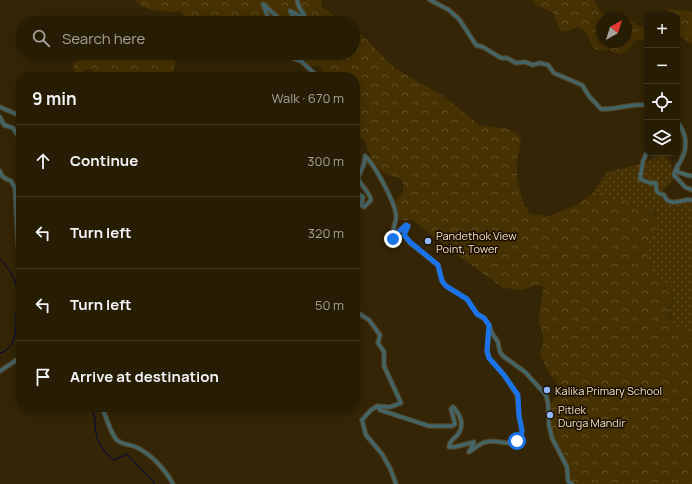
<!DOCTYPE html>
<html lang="en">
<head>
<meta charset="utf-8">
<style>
	body { margin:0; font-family:Manrope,sans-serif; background:#2f250e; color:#f1f3f6 }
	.controls { position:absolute; right:12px; top:12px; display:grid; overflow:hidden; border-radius:8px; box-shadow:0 2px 10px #0003 }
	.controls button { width:36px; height:36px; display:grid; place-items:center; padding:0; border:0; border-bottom:1px solid #433a26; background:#271c04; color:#f1f3f6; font:20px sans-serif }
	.compass { position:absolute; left:596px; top:12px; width:36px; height:36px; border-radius:50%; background:#271c04; box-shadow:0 2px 10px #0003; rotate:39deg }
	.stop { position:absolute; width:12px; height:12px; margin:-9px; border:3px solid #1a73e8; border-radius:50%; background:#fff }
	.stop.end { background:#1a73e8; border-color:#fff; box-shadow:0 1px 4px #0008 }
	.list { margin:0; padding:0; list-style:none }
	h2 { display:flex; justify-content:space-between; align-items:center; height:52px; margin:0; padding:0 16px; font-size:17px }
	h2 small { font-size:13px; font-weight:400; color:#a4a19a }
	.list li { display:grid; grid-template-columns:26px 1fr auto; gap:12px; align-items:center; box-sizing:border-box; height:72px; padding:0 16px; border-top:1px solid #433a26 }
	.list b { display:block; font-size:15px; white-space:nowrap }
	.list em { font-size:13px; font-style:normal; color:#a4a19a }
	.icon { flex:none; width:22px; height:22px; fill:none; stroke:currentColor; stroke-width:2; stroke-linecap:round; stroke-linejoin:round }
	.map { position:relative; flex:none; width:692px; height:484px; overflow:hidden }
	.search { position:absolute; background:#271c04; box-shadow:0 2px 10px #0003; left:16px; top:16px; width:344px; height:44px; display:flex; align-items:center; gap:10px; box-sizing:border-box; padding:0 14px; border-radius:22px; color:#a4a19a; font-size:15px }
	.panel { position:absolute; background:#271c04; box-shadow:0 2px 10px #0003; left:16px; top:72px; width:344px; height:340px; border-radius:16px }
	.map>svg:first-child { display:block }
	.grass { fill:url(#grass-dots) }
	.forest { fill:url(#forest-crowns); fill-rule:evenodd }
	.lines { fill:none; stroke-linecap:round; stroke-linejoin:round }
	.stream { stroke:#00053e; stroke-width:1 }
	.minor-casing { stroke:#524325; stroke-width:5.5 }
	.minor { stroke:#446466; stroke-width:3.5 }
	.route { stroke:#1a73e8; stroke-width:5 }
	.poi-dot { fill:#91b8fd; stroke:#1a0e00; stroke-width:1.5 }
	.labels { text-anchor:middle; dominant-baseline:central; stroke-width:3; stroke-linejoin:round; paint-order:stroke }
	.poi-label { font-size:11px; fill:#f2e1c5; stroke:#1a0e00; text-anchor:start }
</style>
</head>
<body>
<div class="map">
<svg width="692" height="484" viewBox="0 0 692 484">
	<defs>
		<pattern id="grass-dots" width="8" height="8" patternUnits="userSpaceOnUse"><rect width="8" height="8" fill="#463102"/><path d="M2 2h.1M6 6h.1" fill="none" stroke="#614f25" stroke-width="1.8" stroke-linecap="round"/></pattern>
		<pattern id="forest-crowns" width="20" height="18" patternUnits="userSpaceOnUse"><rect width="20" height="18" fill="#463102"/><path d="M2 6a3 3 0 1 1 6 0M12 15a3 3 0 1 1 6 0" fill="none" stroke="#614f25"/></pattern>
	</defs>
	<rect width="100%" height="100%" fill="#342506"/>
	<!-- grass -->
	<path class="grass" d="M661 154 666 155 671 163 674 179 663 189 660 196C663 200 671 205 677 204 680 203 682 200 686 201 687 201 691 203 692 203V333L679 328 673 321 669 312 673 299 670 285 661 281 652 271 649 260 645 252 646 242 657 233 656 214 652 211 624 201 591 195 607 172 645 163Z"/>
	<!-- forest -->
	<path class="forest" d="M135 0H322L321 6 344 23H178L184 16 181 12C166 11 145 13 135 0Z
		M532 0H594L600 11 604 14 628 18 639 26 647 28V42L644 39 634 41C630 48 625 56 615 53 612 53 610 50 606 50 602 50 598 52 594 48 590 44 590 39 587 35 585 31 581 29 578 27L565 32 560 30 553 13 536 5ZM602 18H626V42H602Z
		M670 9 689 11 692 13V44L677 34V15H664Z
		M353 29 366 39 392 66 416 81 441 94 479 125 509 129 517 134 520 137 521 142 517 160V179L523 202 530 214 549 216 576 205 591 195 624 201 652 211C657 216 661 226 656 233 654 237 649 240 646 242 643 250 646 253 649 260 650 263 650 268 652 271 657 278 671 284 672 290 674 297 670 304 669 311 668 323 683 329 692 333V484H568L570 472 569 467C562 452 547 432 552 414L548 407 550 406 553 400 559 393C559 380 552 379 547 369 544 364 542 359 540 354 542 348 544 342 543 335 542 330 539 326 539 320 539 309 543 298 543 286L536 285 522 290 503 288 456 254 448 245 435 238 413 220H399L396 199 403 193C403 189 404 183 402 180 400 176 391 177 388 175 376 169 368 155 366 142L355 134V77H321L323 73 320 66 308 65 304 56 299 53H353Z
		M87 53H177L172 77H95L92 70 87 69 80 74H75L73 64 76 61 85 58Z"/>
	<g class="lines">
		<!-- stream -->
		<path class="stream" d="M0 259C6 266 14 275 16 285 18 294 17 304 16 313 16 327 18 348 0 353
			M17 291 21 295
			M91 407 95 419V428L97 438 104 451 114 460 127 454 155 484"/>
		<defs>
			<path id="minor" d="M430 0 449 10 459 19 476 45 483 47 501 58H507L516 63 525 62 533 65 539 63 548 65 554 73 582 85 589 96 601 109C617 110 632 103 647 105
				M270 23 263 4 284 23
				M296 23 290 11 303 17 306 22 308 21 299 7 297 0
				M284 53 287 56 301 61 315 74V77
				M0 107 21 116
				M0 117 4 125 13 128 21 140
				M677 122C686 132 688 146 682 158 680 164 675 168 674 175L685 187 692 190
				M647 152 643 161 640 179 650 183H656C656 192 656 193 664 195 669 209 683 198 692 200
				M677 166 678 172 687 175 692 176
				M0 171C1 177 6 179 11 181L15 188 18 245 21 260
				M355 192 363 197 361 205 364 207 371 200C369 191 361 186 358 178L364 164 365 156C375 165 394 201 396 214 397 223 391 230 393 239L396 238 397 233 406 225 408 226 404 235 410 243 438 265 442 281 446 286 467 299 477 314 484 318 489 325 492 333 498 342 500 352 503 356 525 372 546 395 548 403 549 425 552 438 567 467 568 481 572 484
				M18 215 21 196
				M355 311 369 320 380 335 378 343 384 352V366L401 403 390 407 377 406 371 410 362 420 366 435 382 454 390 468 396 484
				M0 371 21 357
				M377 406 380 410 429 426H452L455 424 451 409 453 407C460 414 465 425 458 434 455 439 449 440 449 447H455L474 442 469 452C474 449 480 443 486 442 499 438 506 448 521 439L522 430 519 416 517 395 504 375 489 358 487 351 489 328
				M102 407C105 415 111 433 116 439 121 445 129 444 136 447 151 454 165 469 173 484"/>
		</defs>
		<!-- minor casing -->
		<use href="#minor" class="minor-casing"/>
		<!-- minor -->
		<use href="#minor" class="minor"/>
	</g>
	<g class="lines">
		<!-- route -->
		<path class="route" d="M393 239 396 238 397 233 406 225 408 226 404 235 410 242 438 265 442 281 446 286 467 299 477 314 484 318 489 325 487 351 489 358 504 375 518 395 519 416 522 430 521 439 517 441"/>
	</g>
	<!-- markers -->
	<g class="poi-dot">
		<circle cx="428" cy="241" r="4"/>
		<circle cx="547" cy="390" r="4"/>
		<circle cx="550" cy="415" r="4"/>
	</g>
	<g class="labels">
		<!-- poi labels -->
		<g class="poi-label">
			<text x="436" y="235">Pandethok View<tspan x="436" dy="13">Point, Tower</tspan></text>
			<text x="555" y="390">Kalika Primary School</text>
			<text x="558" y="409">Pitlek<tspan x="558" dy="13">Durga Mandir</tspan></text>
		</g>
	</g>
</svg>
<div class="controls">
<button>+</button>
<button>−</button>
<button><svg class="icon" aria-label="locate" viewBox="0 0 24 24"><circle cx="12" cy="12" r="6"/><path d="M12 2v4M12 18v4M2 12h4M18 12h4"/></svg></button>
<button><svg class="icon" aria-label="layers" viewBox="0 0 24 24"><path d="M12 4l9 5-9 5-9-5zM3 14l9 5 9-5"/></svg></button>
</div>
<svg class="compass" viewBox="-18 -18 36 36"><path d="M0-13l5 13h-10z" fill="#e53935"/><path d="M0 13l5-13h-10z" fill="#a4a19a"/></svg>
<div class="stop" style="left:517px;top:441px"></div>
<div class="stop end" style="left:393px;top:239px"></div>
<div class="search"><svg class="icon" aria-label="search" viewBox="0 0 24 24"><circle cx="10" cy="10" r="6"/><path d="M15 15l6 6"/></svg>Search here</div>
<section class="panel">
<h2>9 min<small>Walk · 670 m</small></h2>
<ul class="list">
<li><svg class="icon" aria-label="ahead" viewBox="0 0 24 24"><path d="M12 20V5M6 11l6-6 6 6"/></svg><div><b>Continue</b></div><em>300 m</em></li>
<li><svg class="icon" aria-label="left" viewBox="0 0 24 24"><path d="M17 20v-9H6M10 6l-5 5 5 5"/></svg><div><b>Turn left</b></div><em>320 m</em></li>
<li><svg class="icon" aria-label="left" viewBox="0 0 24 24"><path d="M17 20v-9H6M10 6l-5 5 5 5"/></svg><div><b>Turn left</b></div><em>50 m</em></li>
<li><svg class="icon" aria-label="arrive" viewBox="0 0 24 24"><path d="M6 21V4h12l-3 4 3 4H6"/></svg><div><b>Arrive at destination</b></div></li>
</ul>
</section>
</div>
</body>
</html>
